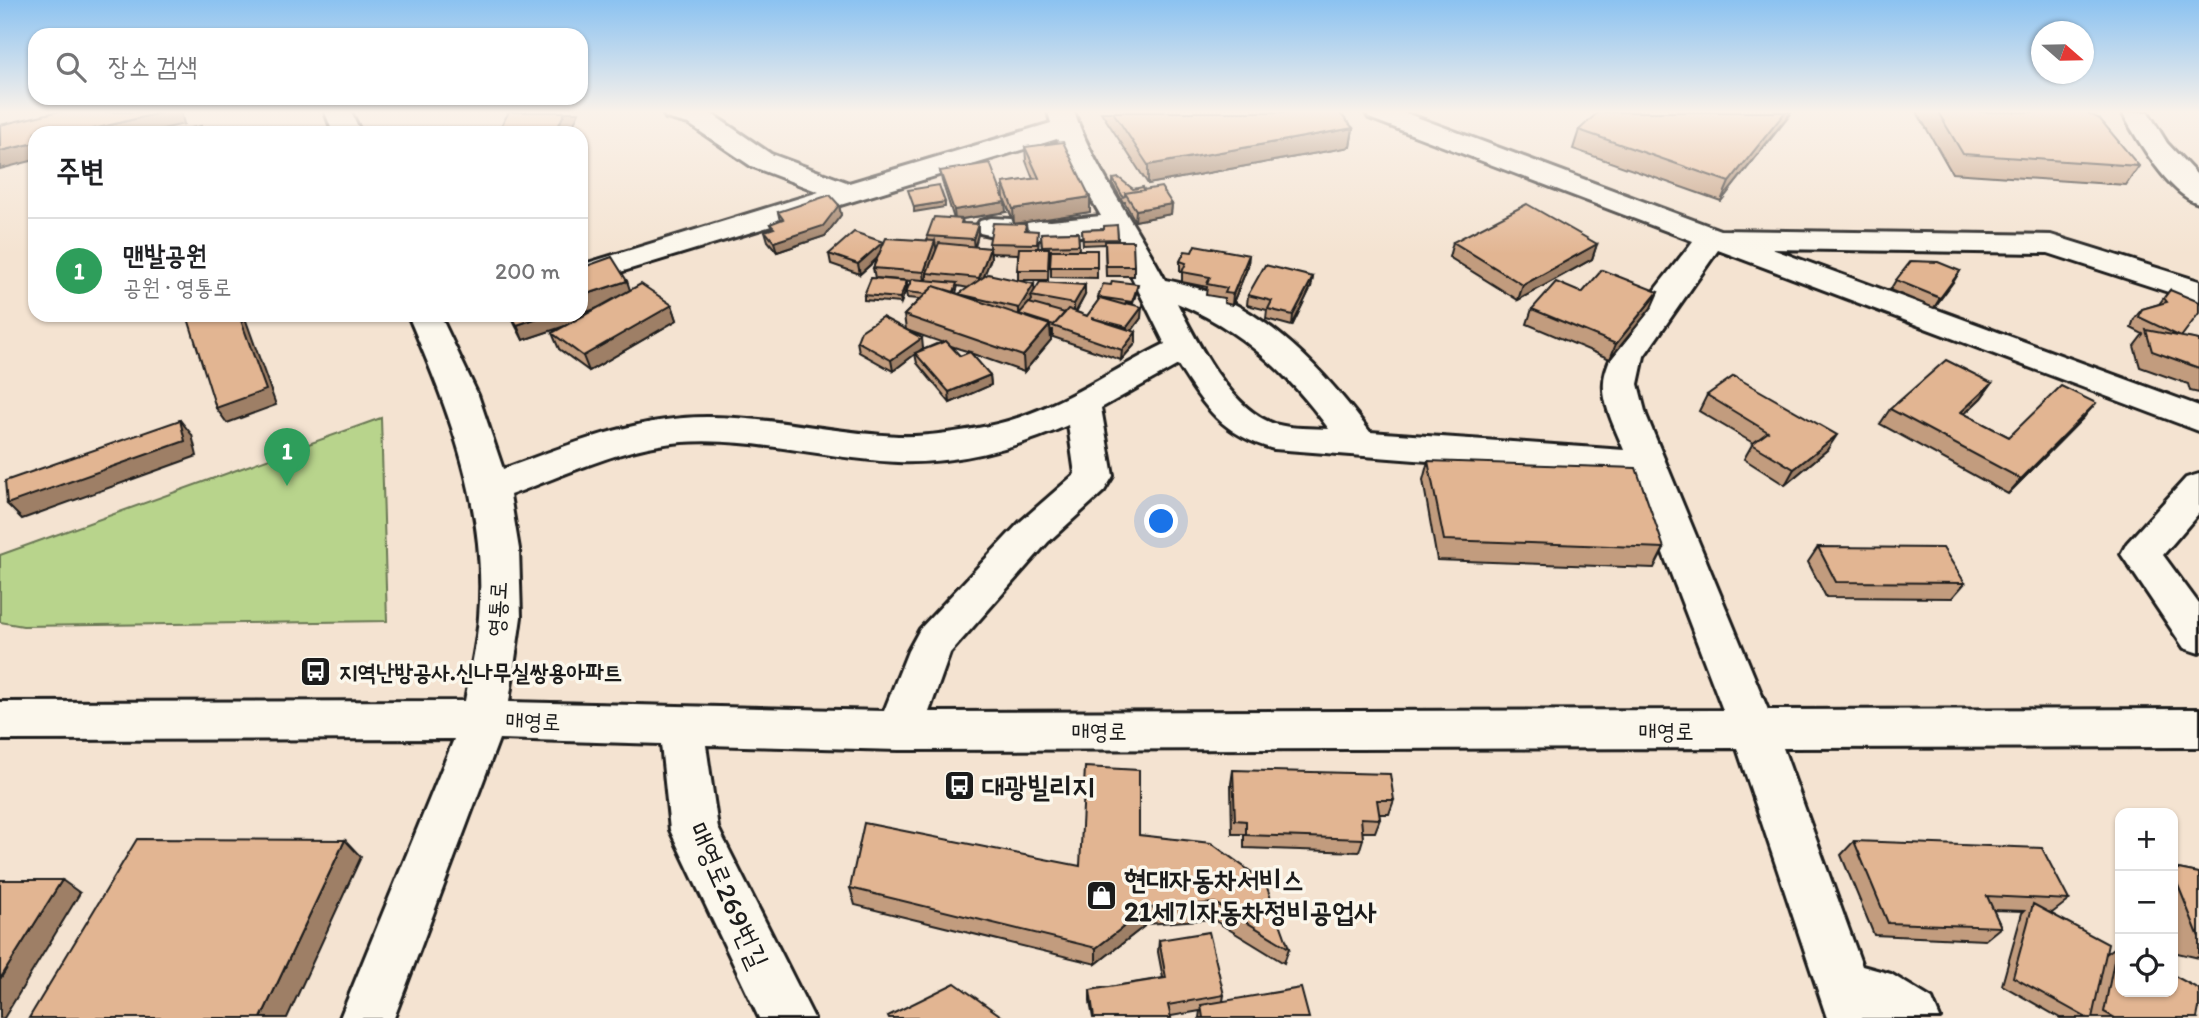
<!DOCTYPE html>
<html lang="ko">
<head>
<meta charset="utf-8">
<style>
	body { margin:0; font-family:Itim,"Poor Story",sans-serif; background:#f2f2f2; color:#202124 }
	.controls { position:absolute; right:21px; bottom:21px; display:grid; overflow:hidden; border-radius:14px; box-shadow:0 2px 5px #0004 }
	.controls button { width:63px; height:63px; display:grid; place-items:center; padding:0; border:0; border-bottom:2px solid #e0e0e0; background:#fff; color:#202124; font:35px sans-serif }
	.compass { position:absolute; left:2031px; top:21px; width:63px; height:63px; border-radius:50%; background:#fff; box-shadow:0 2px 5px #0004; rotate:110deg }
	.you { position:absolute; left:1162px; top:522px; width:24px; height:24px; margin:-18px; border:5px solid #fff; border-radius:50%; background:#1a73e8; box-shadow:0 0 0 10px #1a73e833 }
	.badge { display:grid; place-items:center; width:46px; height:46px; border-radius:50%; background:#0b8043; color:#fff; font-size:23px; font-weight:700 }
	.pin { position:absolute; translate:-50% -58px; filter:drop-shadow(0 2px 4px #0008) }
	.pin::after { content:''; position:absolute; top:37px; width:24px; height:21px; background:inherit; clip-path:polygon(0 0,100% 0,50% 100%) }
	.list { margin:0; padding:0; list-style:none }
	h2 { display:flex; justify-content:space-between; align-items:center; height:91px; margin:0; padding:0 28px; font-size:30px }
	h2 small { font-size:23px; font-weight:400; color:#757577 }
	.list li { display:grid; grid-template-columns:46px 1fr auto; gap:21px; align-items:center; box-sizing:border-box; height:105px; padding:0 28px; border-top:2px solid #e0e0e0 }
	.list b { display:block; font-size:26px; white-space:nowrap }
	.list p { margin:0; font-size:23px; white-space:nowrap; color:#757577 }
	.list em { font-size:23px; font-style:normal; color:#757577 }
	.icon { flex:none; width:38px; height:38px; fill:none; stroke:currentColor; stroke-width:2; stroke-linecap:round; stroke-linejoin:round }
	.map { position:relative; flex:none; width:2199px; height:1018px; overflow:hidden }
	.search { position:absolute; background:#fff; box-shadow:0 2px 5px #0004; left:28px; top:28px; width:560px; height:77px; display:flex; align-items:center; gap:18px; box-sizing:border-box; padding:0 24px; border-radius:21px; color:#757577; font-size:26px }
	.panel { position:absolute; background:#fff; box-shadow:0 2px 5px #0004; left:28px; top:126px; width:560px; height:196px; border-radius:21px }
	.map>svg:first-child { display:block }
	.green { fill:#b8d48c; stroke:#6a7854; stroke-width:2 }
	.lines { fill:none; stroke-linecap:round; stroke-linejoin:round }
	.minor-casing { stroke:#1c1c1c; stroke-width:6 }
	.minor { fill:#fbf7ec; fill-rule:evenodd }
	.wall { fill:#c29c7e; stroke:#1c1c1c; stroke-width:2; fill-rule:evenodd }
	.shaded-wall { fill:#9e7f66; stroke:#1c1c1c; stroke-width:2 }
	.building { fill:#e2b592; stroke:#1c1c1c; stroke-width:2 }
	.labels { text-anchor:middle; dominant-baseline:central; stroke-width:7; stroke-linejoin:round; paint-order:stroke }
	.street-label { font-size:23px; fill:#1c1c1c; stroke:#fbf7ec }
	.poi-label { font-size:23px; font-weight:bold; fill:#1c1c1c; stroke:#fbf7ec; text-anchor:start }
	.near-poi-label { font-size:28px; font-weight:bold; fill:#1c1c1c; stroke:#fbf7ec; text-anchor:start }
	.near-street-label { font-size:28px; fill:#1c1c1c; stroke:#fbf7ec }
</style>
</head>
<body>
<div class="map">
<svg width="2199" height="1018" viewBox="0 0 2199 1018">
	<rect width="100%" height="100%" fill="#f4e3d1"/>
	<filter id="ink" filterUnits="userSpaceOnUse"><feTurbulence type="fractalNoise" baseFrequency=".0143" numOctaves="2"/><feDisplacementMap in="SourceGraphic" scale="14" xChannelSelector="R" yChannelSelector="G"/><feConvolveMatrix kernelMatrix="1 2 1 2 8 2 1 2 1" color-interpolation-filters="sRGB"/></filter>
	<g filter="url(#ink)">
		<!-- green -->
		<path class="green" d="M381 418 387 621 23 626 0 622V555Z"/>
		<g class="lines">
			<defs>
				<path id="minor" d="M325 112H351L361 133H333Z
					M662 112H709L771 154 849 183 1051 123 1048 112H1074C1095 171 1136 224 1165 280 1255 296 1318 362 1370 432L1624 450C1616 430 1602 404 1604 382 1607 342 1668 275 1693 241L1369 118 1365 112H1403L1720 230 2051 235 2199 281V302L2048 253 1772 249 2199 406V431L1718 250 1644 356 1638 384 1646 415 1768 710 2199 709V747L1783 748 1862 966 1891 974 1932 999 1940 1018H1827L1737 748 899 750 706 745 718 828 814 1018H759L670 830 661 744 499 739 394 1018H340L454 739 0 740V702L465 701C470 673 477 645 479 617 488 510 449 411 408 315H440L478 395 503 469C569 445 635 417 707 417 771 417 834 433 898 436 927 437 959 432 988 426 1052 413 1108 372 1165 344L1110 233C1068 237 1022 244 980 233L976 227 980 221 991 218 1051 221 1101 216 1057 139 581 284V265L819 192 751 166 689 124 666 118ZM1177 303C1242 330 1288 373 1329 429 1312 428 1291 429 1275 424 1231 410 1197 342 1177 303ZM1178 365C1205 408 1223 435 1274 449L1634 477 1723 710 929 712 950 653 1048 542 1104 491 1113 476 1101 408ZM1068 425 1075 474 1020 522 920 629 908 651 884 711 509 702 521 617 519 549 510 495C566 475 621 447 682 442 755 437 826 459 898 462 955 464 1017 448 1068 425Z
					M2122 112H2148L2167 143 2199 177V203C2170 196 2136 138 2122 112Z
					M2199 474V513L2163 555 2199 604V653L2184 648 2121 554 2127 543 2186 478Z"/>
			</defs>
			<!-- minor casing -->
			<use href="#minor" class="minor-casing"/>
			<!-- minor -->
			<use href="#minor" class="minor"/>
		</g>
		<!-- wall -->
		<path class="wall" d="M1101 112H1339L1353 128 1350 147 1148 184Z
			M1917 112H2086L2139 166 2126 185 1952 173Z
			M1790 115 1721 201 1573 149 1579 130Z
			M1025 147 1090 197V212L1016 223 1026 224 1027 230 1039 241 1038 248H1042L1041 233 1078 232 1079 250H1097V278L1051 277V251H1049L1048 280H1018V254L990 253 991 258 983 278 1035 290 1085 295 1076 312 1087 316 1098 301V297L1137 290 1132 304 1141 318 1132 331 1136 343 1121 360 1053 337V330H1051V340L1024 372 970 353 990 375 991 385 950 403 917 363 915 354 893 371 859 352 857 341 906 330 904 315 920 299 907 298 906 292 911 281 875 278 873 268 877 259 860 274 831 264 829 254 883 242V244L928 241 927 236 954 219 942 181 940 171 1006 212 962 219 963 223 978 224V234L975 247 989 248V243L1014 223 1004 198 1003 183 1033 179 1026 161ZM958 286 969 288 959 294 956 293ZM909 331 941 342 918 352 923 348ZM951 346 960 349 970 352 960 356Z
			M1113 179 1133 189 1144 190 1172 204 1171 214 1135 221 1125 203V202H1123L1113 185Z
			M839 205 841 215 825 236 777 252 768 241 765 231 772 229 770 224 780 221 778 212Z
			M1117 225 1118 241 1134 266V276H1106L1105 244 1083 245 1082 230 1104 229Z
			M1453 242 1597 244 1592 259 1518 300 1449 257Z
			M1180 261 1248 266 1232 305 1224 303V298L1206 295 1207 287 1182 282V272H1180Z
			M581 268 630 290 672 305 677 320 589 371 559 349 552 333 567 325 523 340 510 315 581 314 582 317 600 307 581 314Z
			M1960 271 1934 308 1890 290 1896 280Z
			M1313 277 1311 287 1292 326 1266 319 1267 310 1247 305 1248 295Z
			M907 281V286L901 303 864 300V295Z
			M2170 290 2181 337 2199 340V393L2190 391 2188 384 2140 367 2134 346 2143 334 2131 328 2134 319 2142 309 2159 304Z
			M1651 308 1610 359 1527 324 1532 309Z
			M1992 383 1981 398 1964 414 2009 437 2083 418 2008 494 1880 424 1890 409Z
			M1707 395 1827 450 1785 485 1744 459 1753 443 1699 411Z
			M1428 461 1664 548 1654 568 1437 560 1423 480Z
			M1818 547 1965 583 1952 598 1826 597 1808 562Z
			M1233 770 1394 800 1389 814H1379L1380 819 1375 832H1362L1363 839 1359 852 1244 848V834H1232L1231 784Z
			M1139 835 1289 948 1284 963 1212 919 1147 924 1096 964 855 905 850 888 1080 866Z
			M1854 841 2069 900 2052 913 2048 912 2106 954 2117 946 2197 1018H2060L2002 985 2022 913 2024 911 1993 910 2001 927 1985 940 1874 935 1841 855Z
			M2173 868 2199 873V958L2173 952Z
			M1159 940 1224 995 1223 1001 1309 1018H1199L1200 1011 1171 1016V1018H1093L1090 1002V990L1163 978 1158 952Z"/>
		<!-- shaded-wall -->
		<path class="shaded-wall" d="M164 112H181L184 124 146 133H77Z
			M565 112H579L570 133H555Z
			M1785 112H1791L1721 201 1729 182Z
			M1353 128 1350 147 1148 184V165Z
			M35 143V160L0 169V151Z
			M1090 197V212L1014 224 1013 209Z
			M945 202V207L914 212V207Z
			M1005 202 1006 212 955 220 954 210Z
			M1172 204 1171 214 1135 221 1136 210Z
			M839 205 841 215 825 236 777 252 774 242Z
			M978 224V234L974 249 973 239Z
			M935 241 937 252 927 273V277L925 282 924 272Z
			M883 242 884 252 860 274 858 264Z
			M1597 244 1592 259 1518 300 1523 285Z
			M990 248 991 258 979 289V278Z
			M1249 255 1248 266 1232 305 1233 294Z
			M1960 271 1954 281 1934 308 1940 298Z
			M1313 277 1311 287 1292 326 1293 315Z
			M627 281 632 296 581 314V296Z
			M907 281V286L901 303 900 298Z
			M1034 284 1035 295 1031 296 1032 300 1022 315 1019 314V308Z
			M1138 284 1137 290 1132 307V302Z
			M1085 285V295L1074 315V304Z
			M1658 292 1651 308 1610 359 1616 344Z
			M672 305 677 320 589 371 583 356Z
			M1142 307 1141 318 1127 337V327Z
			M581 314 583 320 523 340 517 325 546 315Z
			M239 315H244L276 405 227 423 216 408Z
			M1050 325 1051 340 1024 372 1023 356Z
			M1136 332V343L1121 360 1122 350Z
			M922 338 923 348 893 371 891 360Z
			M990 375 991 385 950 403 949 392Z
			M1992 383 1981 398 1950 428 1961 412Z
			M2096 403 2083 418 2008 494 2021 479Z
			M180 420 192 435 197 456 22 519 7 504Z
			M1837 435 1827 450 1785 485 1794 469Z
			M345 840 361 857 287 1018H261Z
			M62 880 80 893 4 1018H0V979Z
			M1148 908 1147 924 1096 964V948Z"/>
		<!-- building -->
		<path class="building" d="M55 112H164L77 133H35V143L0 151V125Z
			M509 112H565L555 133H497Z
			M1113 112H1339L1353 128 1148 165Z
			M1598 112H1785L1729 182 1579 130Z
			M1938 112H2086L2100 119 2139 166 1963 154Z
			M201 126V133H167Z
			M1063 142 1090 197 1013 209 1003 183 1039 178 1025 147Z
			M990 163 1005 202 954 210 940 171Z
			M1119 178 1133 189 1143 187 1144 190 1125 193V196L1123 197 1113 179Z
			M939 185 945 202 914 207 908 190Z
			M1161 187 1172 204 1136 210 1125 193Z
			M830 195 839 205 823 226 774 242 765 231 774 228 770 224 783 219 778 212Z
			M1527 204 1597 244 1523 285 1453 242Z
			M934 217 962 219 961 223 978 224 973 239 927 236Z
			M993 223 1026 224 1025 230 1038 231 1037 244 989 243Z
			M1117 225 1118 239 1083 240 1082 230 1104 229V226Z
			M854 232 883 242 858 264 829 254Z
			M1078 232 1079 245 1042 246 1041 233Z
			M886 238 935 241 924 272 873 268Z
			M1105 241H1133L1134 266H1106Z
			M939 243 990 248 979 278 927 273Z
			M1195 245 1249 255 1233 294 1225 293 1227 288 1207 284 1210 277 1182 272 1186 263 1180 261 1185 251 1192 252Z
			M1019 248H1049L1048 270H1017Z
			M1051 250H1097V267H1050Z
			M612 257 627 281 581 296V268Z
			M1911 261 1938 262 1960 271 1940 298 1896 280Z
			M1265 265 1313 277 1293 315 1268 309 1272 301 1248 295Z
			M1602 270 1658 292 1616 344 1532 309 1556 282 1582 293Z
			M988 274 1034 284 1019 308 959 294Z
			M871 278 907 281 900 298 864 295Z
			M912 279 957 283 954 292 934 286 925 294 906 292Z
			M1112 281 1138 284 1132 302 1098 297 1103 284 1111 285Z
			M1040 282 1085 285 1074 304 1031 296Z
			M641 284 672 305 583 356 552 333Z
			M934 286 1050 325 1023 356 904 315Z
			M2170 290 2199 302V313L2181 337 2139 317 2142 309 2167 302 2164 298Z
			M1100 298 1125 305 1126 303 1142 307 1127 327 1092 318 1136 332 1122 350 1053 326 1068 309 1087 316Z
			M1029 303 1065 313 1054 325 1019 314Z
			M187 315H239L266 390 216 408Z
			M511 315H546L517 325Z
			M882 317 922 338 891 360 857 341 861 331Z
			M2146 330 2199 340V368L2152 351Z
			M946 341 960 356 970 352 990 375 949 392 915 353Z
			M1946 360 1992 383 1961 412 2009 437 2061 386 2096 403 2021 479 1890 409Z
			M1734 376 1837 435 1794 469 1752 444 1768 432 1707 395Z
			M180 420 185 441 7 504 5 481Z
			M1428 461 1636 468 1664 548 1444 540Z
			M1818 547 1943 548 1965 583 1836 582Z
			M1085 767 1139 770V835L1211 843 1265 882 1289 948 1215 903 1148 908 1096 948 850 888 864 823 1080 866Z
			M1233 770 1390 774 1394 800H1377L1380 819 1361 818 1363 839 1246 835V821L1235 820Z
			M137 839 345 840 261 1018H29Z
			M1854 841 2042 848 2069 900 1987 896 2001 927 1888 923Z
			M2173 868 2199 873V937L2173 873Z
			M0 880H62L0 979Z
			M2033 904 2108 944 2092 1018H2087L2013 977Z
			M1209 932 1224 995 1168 1005 1171 1018H1094L1090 990 1166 978 1159 940Z
			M2117 946 2120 948V992H2173V975L2199 989V1008L2197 1018H2115L2104 1012Z
			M955 983 1004 1018H889L888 1016Z
			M1301 988 1309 1018H1203L1201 1005Z"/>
	</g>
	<!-- sky -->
	<linearGradient id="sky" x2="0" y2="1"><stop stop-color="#8bc2f1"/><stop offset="0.44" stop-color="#faf2ea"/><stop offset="1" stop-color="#faf2ea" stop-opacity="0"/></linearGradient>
	<rect width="2199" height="254" fill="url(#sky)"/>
	<!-- icons -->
	<defs>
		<symbol id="bus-square" viewBox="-11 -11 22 22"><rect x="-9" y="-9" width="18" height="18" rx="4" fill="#1c1c1c" stroke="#fbf7ec"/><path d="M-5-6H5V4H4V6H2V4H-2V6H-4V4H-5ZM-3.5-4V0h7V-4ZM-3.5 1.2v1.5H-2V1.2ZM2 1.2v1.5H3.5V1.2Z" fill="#fff"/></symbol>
		<symbol id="shop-square" viewBox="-11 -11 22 22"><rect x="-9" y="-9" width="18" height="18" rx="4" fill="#1c1c1c" stroke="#fbf7ec"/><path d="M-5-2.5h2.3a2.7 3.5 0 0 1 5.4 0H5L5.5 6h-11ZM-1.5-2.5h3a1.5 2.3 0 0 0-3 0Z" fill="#fff"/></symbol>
	</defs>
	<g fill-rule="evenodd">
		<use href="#bus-square" x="298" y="654" width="35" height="35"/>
		<use href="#bus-square" x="942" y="768" width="35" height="35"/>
		<use href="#shop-square" x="1084" y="878" width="35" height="35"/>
	</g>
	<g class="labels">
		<!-- street labels -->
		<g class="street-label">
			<text transform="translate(497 609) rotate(-87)">영통로</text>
			<text transform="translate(533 721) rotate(2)">매영로</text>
			<text x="1099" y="731">매영로</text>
			<text x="1666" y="731">매영로</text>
		</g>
		<!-- poi labels -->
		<g class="poi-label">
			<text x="339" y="672">지역난방공사.신나무실쌍용아파트</text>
		</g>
		<!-- near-poi labels -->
		<g class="near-poi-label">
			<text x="982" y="786">대광빌리지</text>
			<text x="1124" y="879">현대자동차서비스<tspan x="1124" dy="32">21세기자동차정비공업사</tspan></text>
		</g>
		<!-- near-street labels -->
		<g class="near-street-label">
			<text transform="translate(729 895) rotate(66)">매영로269번길</text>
		</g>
	</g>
</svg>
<div class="controls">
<button>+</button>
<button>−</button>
<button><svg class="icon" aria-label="locate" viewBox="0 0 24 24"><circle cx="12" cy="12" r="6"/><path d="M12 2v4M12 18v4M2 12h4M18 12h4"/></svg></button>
</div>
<svg class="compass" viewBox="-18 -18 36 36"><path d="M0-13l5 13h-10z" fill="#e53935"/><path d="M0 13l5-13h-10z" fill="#757577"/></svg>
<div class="you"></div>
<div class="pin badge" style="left:287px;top:486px;background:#2e9e5b">1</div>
<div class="search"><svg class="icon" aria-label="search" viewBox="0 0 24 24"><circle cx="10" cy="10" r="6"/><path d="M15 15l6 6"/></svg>장소 검색</div>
<section class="panel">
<h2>주변<small></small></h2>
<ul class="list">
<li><span class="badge" style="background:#2e9e5b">1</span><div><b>맨발공원</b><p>공원 · 영통로</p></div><em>200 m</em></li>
</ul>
</section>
</div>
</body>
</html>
